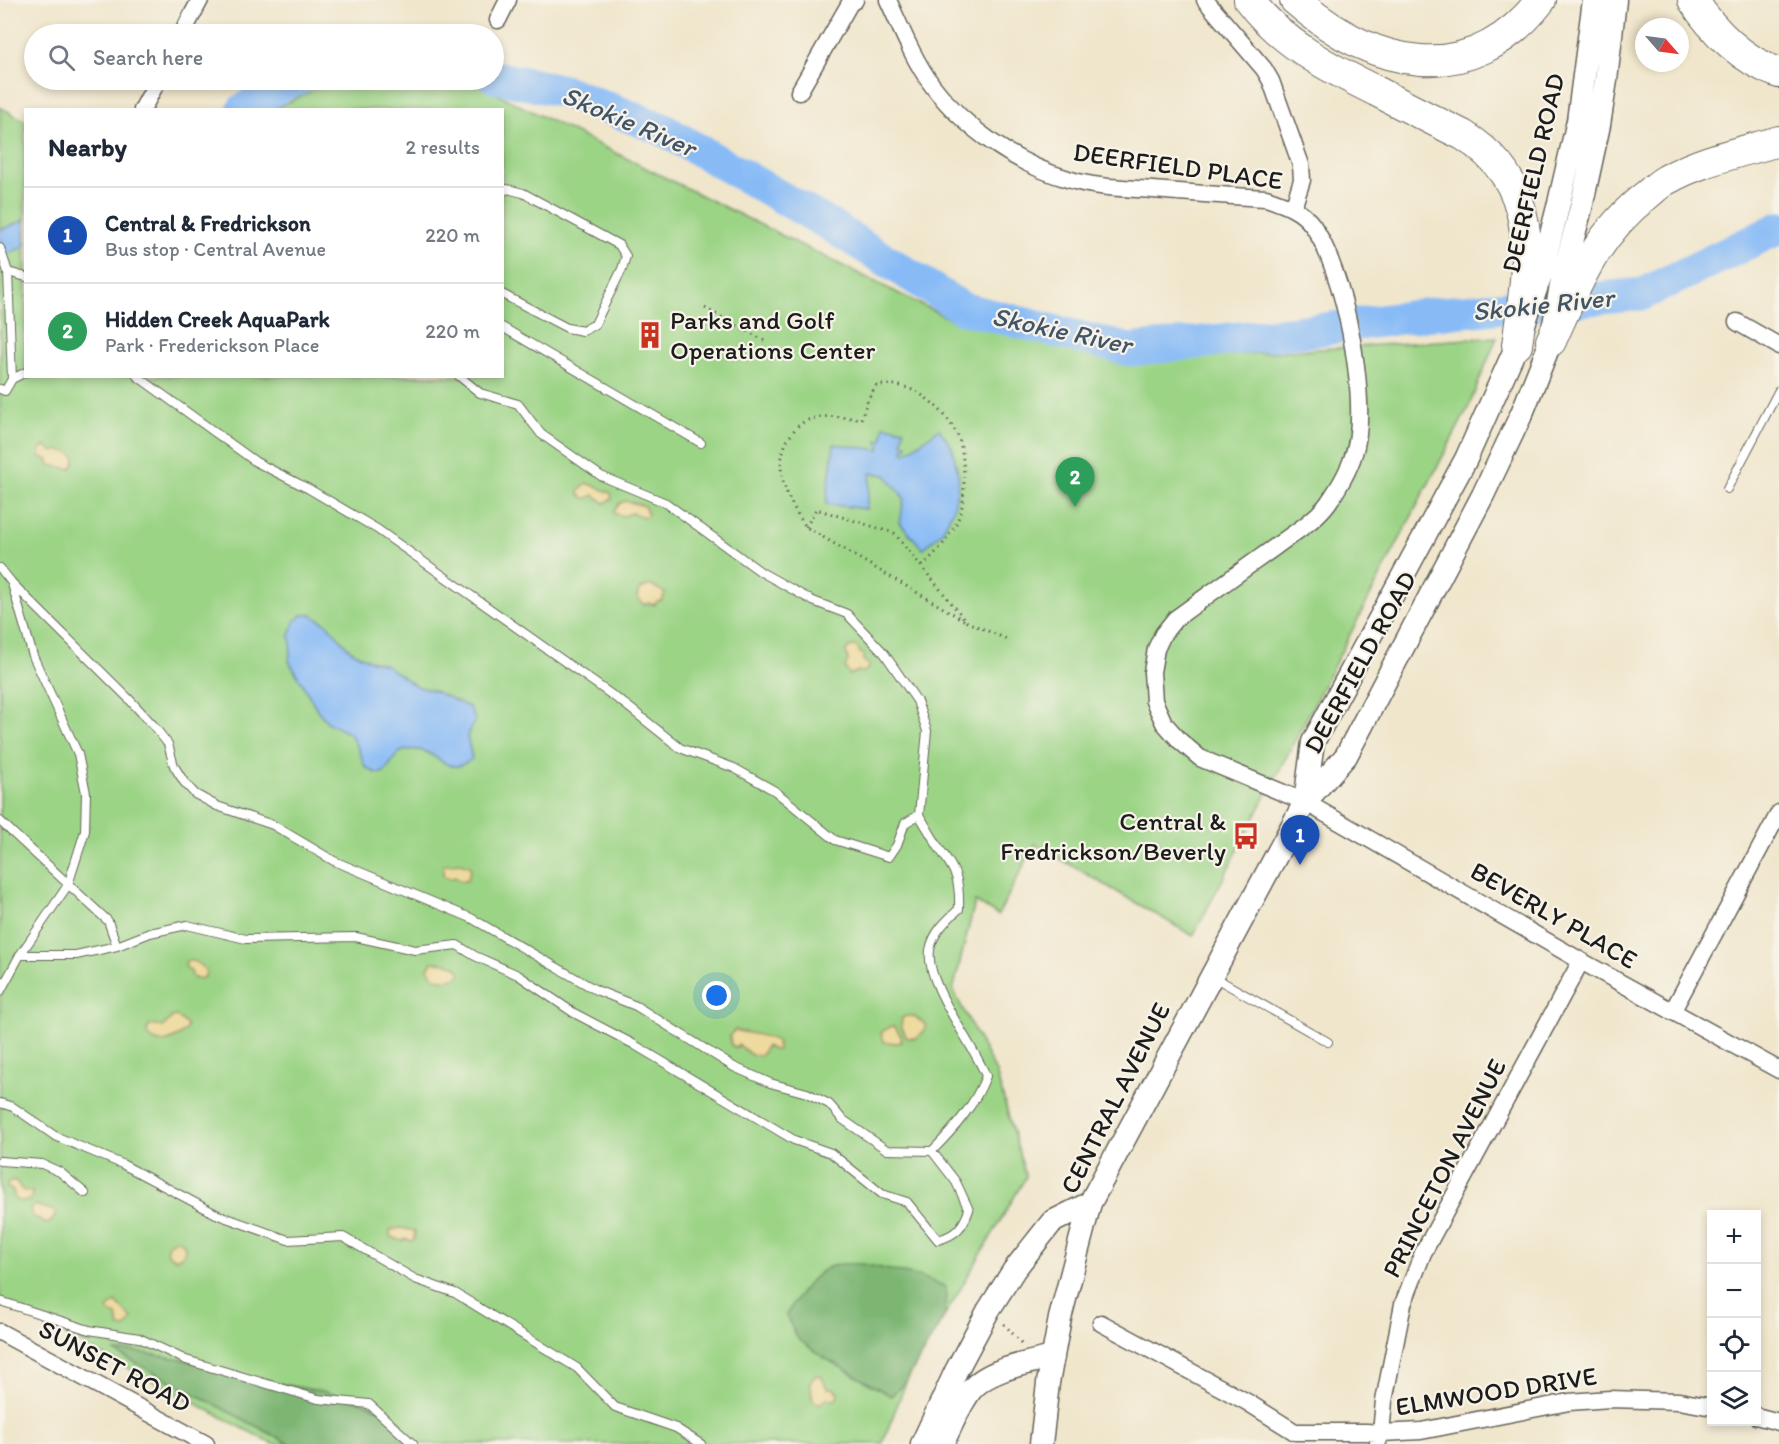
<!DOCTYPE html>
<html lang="en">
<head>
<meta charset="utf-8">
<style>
	body { margin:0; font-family:Itim,sans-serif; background:#f6f6f7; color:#1f2937 }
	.controls { position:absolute; right:18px; bottom:18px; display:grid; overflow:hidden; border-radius:0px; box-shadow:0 3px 9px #0003 }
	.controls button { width:54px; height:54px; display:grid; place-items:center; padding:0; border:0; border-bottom:2px solid #e0e1e3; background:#fff; color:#1f2937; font:30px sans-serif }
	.compass { position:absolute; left:1635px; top:18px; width:54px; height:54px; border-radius:50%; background:#fff; box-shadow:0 3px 9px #0003; rotate:118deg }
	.you { position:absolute; left:717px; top:996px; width:21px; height:21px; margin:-15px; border:4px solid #fff; border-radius:50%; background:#1a73e8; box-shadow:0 0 0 9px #1a73e833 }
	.badge { display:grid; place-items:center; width:39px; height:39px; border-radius:50%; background:#7c3aed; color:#fff; font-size:20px; font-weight:700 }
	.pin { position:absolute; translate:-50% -50px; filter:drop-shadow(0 2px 3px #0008) }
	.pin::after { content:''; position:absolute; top:32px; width:21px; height:18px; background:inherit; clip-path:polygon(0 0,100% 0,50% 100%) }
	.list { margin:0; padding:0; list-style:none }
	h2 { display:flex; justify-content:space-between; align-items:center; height:78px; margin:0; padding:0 24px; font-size:26px }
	h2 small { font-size:20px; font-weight:400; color:#747a83 }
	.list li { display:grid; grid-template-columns:39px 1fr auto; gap:18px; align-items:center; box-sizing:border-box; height:96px; padding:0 24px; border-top:2px solid #e0e1e3 }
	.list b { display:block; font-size:22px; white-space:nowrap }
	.list p { margin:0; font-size:20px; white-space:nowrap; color:#747a83 }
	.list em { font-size:20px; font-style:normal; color:#747a83 }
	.icon { flex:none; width:33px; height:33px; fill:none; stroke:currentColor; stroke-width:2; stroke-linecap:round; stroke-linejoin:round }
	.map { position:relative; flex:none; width:1779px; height:1444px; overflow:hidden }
	.search { position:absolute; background:#fff; box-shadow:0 3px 9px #0003; left:24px; top:24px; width:480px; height:66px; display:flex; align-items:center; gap:15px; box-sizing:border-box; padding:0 21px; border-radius:33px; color:#747a83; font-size:22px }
	.panel { position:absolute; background:#fff; box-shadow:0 3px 9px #0003; left:24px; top:108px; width:480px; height:270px; border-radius:0px }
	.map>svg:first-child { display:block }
	.green { fill:#9cd486; stroke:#5c7851; stroke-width:1.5 }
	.forest { fill:#7db673; stroke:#4c6948; stroke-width:1.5 }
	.sand { fill:#eeda9e; stroke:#857b5d; stroke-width:1.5 }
	.water { fill:#88bbf6; stroke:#526c89; stroke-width:1.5 }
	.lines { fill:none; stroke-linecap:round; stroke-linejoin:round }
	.river { stroke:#88bbf6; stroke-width:33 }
	.lane-casing { stroke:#66635a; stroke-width:10 }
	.street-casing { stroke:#66635a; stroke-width:19 }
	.secondary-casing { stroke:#66635a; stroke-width:25 }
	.highway-casing { stroke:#66635a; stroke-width:32 }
	.path { stroke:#66635a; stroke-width:3; stroke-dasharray:1.5 4.5; stroke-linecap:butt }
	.lane { stroke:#fff; stroke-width:8 }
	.street { stroke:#fff; stroke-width:16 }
	.secondary { stroke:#fff; stroke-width:22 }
	.highway { stroke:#fff; stroke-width:30 }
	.labels { text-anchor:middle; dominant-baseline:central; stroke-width:4.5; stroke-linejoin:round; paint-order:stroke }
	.street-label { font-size:26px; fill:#1c1c1c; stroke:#f7f3e8 }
	.poi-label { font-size:26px; fill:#1c1c1c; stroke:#f7f3e8; text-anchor:start }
	.water-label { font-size:27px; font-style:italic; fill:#425468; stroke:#f7f3e8 }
</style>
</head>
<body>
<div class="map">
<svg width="1779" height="1444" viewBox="0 0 1779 1444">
	<rect width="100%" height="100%" fill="#f7f3e8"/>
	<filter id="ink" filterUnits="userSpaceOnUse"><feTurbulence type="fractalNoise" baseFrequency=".0167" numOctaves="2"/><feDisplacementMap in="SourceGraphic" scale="12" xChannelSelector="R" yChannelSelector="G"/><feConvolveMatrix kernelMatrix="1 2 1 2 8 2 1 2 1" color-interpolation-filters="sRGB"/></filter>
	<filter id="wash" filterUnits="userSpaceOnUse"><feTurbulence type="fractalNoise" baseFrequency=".008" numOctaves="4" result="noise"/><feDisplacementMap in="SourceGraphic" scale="24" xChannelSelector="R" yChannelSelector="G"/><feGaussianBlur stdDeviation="1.35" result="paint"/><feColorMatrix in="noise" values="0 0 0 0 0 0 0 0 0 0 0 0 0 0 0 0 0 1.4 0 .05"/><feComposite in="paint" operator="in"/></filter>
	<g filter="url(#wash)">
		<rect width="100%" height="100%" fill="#f0e6cc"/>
		<!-- green -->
		<path class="green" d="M329 83 481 86 956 322 1127 362 1497 337 1469 406 1193 936 1035 844 998 915 975 902 953 990 996 1072 1026 1177 907 1380 882 1444H273L0 1301V107L25 121 26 376H502V110L274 109Z"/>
		<!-- forest -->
		<path class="forest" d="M863 1264 922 1277 946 1287 945 1315 907 1380 891 1396 823 1357 798 1339 786 1315C796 1299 815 1269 835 1265 844 1263 854 1264 863 1264Z
			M132 1351 186 1360 261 1381 326 1392 369 1404 396 1419 412 1444H290L115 1352Z"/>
		<!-- sand -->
		<path class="sand" d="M46 446 53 452C60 449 69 451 75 457L74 465 70 469 49 465V460L40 457 41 448Z
			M587 483 611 493 612 499 605 503 594 495 586 499 579 494V491Z
			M626 501 644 506 648 514 644 517 632 513 624 516 615 514 614 511 620 503Z
			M647 586H653L665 593 662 600 656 602 655 605 648 603 644 605 637 597 639 590Z
			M855 646 858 648 860 653 863 654V660L870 666 864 672 858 671 850 675 845 668 848 660 846 651 849 648Z
			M460 863 469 866 471 869 467 881H460L455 877 449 879 443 875V865Z
			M186 961C195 960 200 964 206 970L205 977 199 979 193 978 191 972 185 966Z
			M432 962C443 963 457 961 461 974 456 980 439 981 433 976 431 975 429 970 428 968Z
			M176 1016 186 1024 187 1028C181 1036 165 1045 156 1041 153 1040 151 1037 148 1036L147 1031 149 1026 155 1025 163 1027 172 1017Z
			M906 1016H913L925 1024V1031L916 1038H907L901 1026 902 1018Z
			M892 1026 895 1027 901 1036V1042L899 1043 884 1042 881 1032Z
			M735 1030C749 1034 766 1034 778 1042L777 1046 779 1047 778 1050H773L766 1046 761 1055C746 1057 750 1051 738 1045L736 1048 731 1045 730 1035Z
			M13 1180 17 1182 22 1190 32 1192 31 1200 23 1202 15 1199 13 1191 7 1187V1183Z
			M35 1205 55 1211V1216L51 1222 44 1224 40 1219 33 1217 30 1209Z
			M401 1228 415 1231 414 1239 411 1241 406 1239 401 1241 390 1236V1230Z
			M167 1249a9 9 0 1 1 18 0a9 9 0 1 1-18 0Z
			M116 1302 132 1319 126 1328 119 1327 117 1316 108 1311 109 1307Z
			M816 1375 821 1376 827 1388H833L838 1393 837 1398 834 1400 827 1398 820 1404 813 1401 810 1382Z"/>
		<!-- water -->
		<path class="water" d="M25 220V247L0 256V230Z
			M884 426 904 429 902 443 907 444 906 448H903V452L906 453 939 429 952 447 959 478 954 508 942 532 923 549 900 523 904 498 886 475 871 473 866 509 826 504 834 444 880 450 881 445 878 444V440L882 441Z
			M302 615H312L327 624 351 651 369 660 384 664 416 686 434 691 469 707 475 720 467 736 472 759C452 773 448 764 430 754 422 749 405 747 398 754 392 759 391 766 383 773H376L365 767 360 753 350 734 328 723 318 711 289 661 291 645 290 635 294 622Z"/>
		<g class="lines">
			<!-- river -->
			<path class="river" d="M494 77 564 91 662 129 833 227 962 308 1130 350 1325 329 1422 315 1643 294 1779 228
				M243 110 281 85 297 80"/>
		</g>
	</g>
	<g filter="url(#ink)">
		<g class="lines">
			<defs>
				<path id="lane" d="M502 192 507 189 523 193 619 245 626 256 622 269 595 324 583 331 567 328 502 294
					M0 248 8 272 12 379 26 372
					M8 272 26 277
					M502 327 701 443
					M137 376 256 462 309 489 377 529 626 705 680 748 734 768 775 791 835 840 889 857 897 845 905 823 919 815 927 731 917 701 884 653 847 614 813 601 761 572 666 503 601 476 541 434 518 404 480 393 459 376
					M0 389 5 391 12 379
					M1727 489 1779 390
					M0 568 12 583 128 698 153 725 168 744 174 766 184 782 195 794 217 806 273 825 334 861 471 918 596 990 636 1006 734 1067 770 1083 807 1093 829 1104 842 1119 887 1150 932 1151 956 1182 969 1210C963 1227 956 1235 938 1240L907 1202 882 1194 831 1153 794 1140 633 1044 574 1013 518 975 475 956 457 945 415 950 356 937 246 939 187 925 150 933 117 946 76 955H20
					M919 815C926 826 932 837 939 848 956 871 960 879 959 909 947 920 933 932 930 950 925 984 973 1043 986 1076 975 1105 954 1129 932 1151
					M0 821 108 921 117 946
					M1212 976 1328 1042
					M0 992 20 955 68 885 85 831 86 793 78 754 33 656 12 584
					M0 1103 13 1107 55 1136 122 1164 218 1215 288 1240 343 1237 415 1279 455 1293 577 1368 615 1407 676 1428 701 1444
					M0 1161 42 1164 60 1172 85 1193
					M0 1301 89 1330 139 1338 186 1360 318 1399 369 1404 413 1444"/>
				<path id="street" d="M888 0C901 28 913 59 932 85 964 128 1016 164 1068 179 1095 188 1125 188 1153 190 1191 193 1229 196 1266 198 1284 204 1302 210 1313 226 1344 271 1368 393 1356 446 1351 468 1340 486 1328 503 1315 521 1292 534 1275 547 1241 571 1208 595 1175 619L1163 634 1156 649 1152 672 1154 701 1164 723 1180 741 1200 758 1305 802 1581 961 1779 1070
					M1205 0 1264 69 1271 81 1301 165 1302 180 1293 208
					M498 20 508 0
					M182 34 200 0
					M799 92 850 3 855 0
					M142 110 158 80
					M1737 322 1779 346
					M1672 1012 1779 813
					M1101 1323 1247 1402 1295 1432H1366L1381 1433 1421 1431 1569 1402 1610 1399 1679 1401 1712 1407
					M0 1332 206 1444
					M1756 1416 1779 1422
					M1378 1442 1381 1433 1384 1401 1403 1304 1423 1253 1581 961"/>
				<path id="secondary" d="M1305 802 1313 742 1466 459 1517 345 1541 274 1559 203 1578 121 1594 0
					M922 1444 956 1371 988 1311 1014 1270 1052 1222 1090 1203
					M942 1444C951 1427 959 1406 971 1390 988 1369 1028 1363 1053 1357
					M1041 1444 1048 1383 1060 1318 1090 1203 1305 802 1346 756 1483 495 1522 413 1551 341 1562 280 1581 208 1599 125 1606 80 1615 0"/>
				<path id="highway" d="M1249 0C1281 43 1329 68 1376 91 1405 106 1434 121 1463 135 1544 185 1528 264 1517 345
					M1295 0C1373 68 1470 92 1541 0
					M1693 0C1713 31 1743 61 1779 73
					M1551 341C1577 283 1596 234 1648 194 1654 189 1660 183 1666 180 1701 160 1741 152 1779 141"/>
			</defs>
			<!-- lane casing -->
			<use href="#lane" class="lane-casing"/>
			<!-- street casing -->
			<use href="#street" class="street-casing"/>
			<!-- secondary casing -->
			<use href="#secondary" class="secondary-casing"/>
			<!-- highway casing -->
			<use href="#highway" class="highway-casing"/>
			<!-- path -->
			<path class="path" d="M705 308 767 342
				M806 527 816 509 894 533 967 622 1009 640
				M922 566C939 550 954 534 961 511 966 492 965 451 957 434 942 405 909 378 876 386L868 399 861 419C843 417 818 413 802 423 795 427 791 435 787 441 772 472 789 502 806 527L967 622
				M1004 1324 1022 1344"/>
			<!-- lane -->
			<use href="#lane" class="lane"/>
			<!-- street -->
			<use href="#street" class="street"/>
			<!-- secondary -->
			<use href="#secondary" class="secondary"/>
			<!-- highway -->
			<use href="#highway" class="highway"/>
		</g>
	</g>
	<!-- icons -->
	<defs>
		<symbol id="building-bare" viewBox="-9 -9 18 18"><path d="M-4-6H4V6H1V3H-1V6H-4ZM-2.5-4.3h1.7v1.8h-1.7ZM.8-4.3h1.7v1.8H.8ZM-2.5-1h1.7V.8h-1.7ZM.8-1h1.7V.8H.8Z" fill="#c8321e" stroke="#f7f3e8" stroke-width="2.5" paint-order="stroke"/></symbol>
		<symbol id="bus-bare" viewBox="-9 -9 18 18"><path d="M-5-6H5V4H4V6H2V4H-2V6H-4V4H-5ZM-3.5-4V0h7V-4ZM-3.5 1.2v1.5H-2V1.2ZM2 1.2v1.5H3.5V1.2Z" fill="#c8321e" stroke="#f7f3e8" stroke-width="2.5" paint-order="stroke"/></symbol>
	</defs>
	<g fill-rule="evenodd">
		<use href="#building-bare" x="631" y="316" width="38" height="38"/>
		<use href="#bus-bare" x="1227" y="817" width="38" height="38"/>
	</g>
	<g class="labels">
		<!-- street labels -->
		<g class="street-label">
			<text transform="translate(1178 166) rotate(8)">DEERFIELD PLACE</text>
			<text transform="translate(1533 173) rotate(-77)">DEERFIELD ROAD</text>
			<text transform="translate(1360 662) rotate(-61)">DEERFIELD ROAD</text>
			<text transform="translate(1554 915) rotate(30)">BEVERLY PLACE</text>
			<text transform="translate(1115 1098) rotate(-63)">CENTRAL AVENUE</text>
			<text transform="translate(1444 1168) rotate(-63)">PRINCETON AVENUE</text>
			<text transform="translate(115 1366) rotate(28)">SUNSET ROAD</text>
			<text transform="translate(1496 1391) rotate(-9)">ELMWOOD DRIVE</text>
		</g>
		<!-- poi labels -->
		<g class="poi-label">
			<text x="670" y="320">Parks and Golf<tspan x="670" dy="30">Operations Center</tspan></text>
			<text x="1226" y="821" text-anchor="end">Central &amp;<tspan x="1226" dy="30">Fredrickson/Beverly</tspan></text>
		</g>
		<!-- water labels -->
		<g class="water-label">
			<text transform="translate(629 121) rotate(23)">Skokie River</text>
			<text transform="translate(1543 304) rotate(-6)">Skokie River</text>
			<text transform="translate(1062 330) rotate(12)">Skokie River</text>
		</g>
	</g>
</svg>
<div class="controls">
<button>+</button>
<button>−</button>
<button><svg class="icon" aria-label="locate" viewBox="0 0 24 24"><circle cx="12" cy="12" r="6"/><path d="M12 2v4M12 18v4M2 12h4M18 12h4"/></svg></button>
<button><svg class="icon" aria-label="layers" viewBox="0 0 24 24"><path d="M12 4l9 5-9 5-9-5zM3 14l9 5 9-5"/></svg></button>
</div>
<svg class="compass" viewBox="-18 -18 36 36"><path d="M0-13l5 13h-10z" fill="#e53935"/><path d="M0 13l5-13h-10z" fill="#747a83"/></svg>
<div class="you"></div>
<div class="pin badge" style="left:1300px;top:865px;background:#1a4fb4">1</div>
<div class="pin badge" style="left:1075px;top:507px;background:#2e9e5b">2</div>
<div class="search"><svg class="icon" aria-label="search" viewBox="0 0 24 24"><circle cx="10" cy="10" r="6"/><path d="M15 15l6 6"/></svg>Search here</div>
<section class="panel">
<h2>Nearby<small>2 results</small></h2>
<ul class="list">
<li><span class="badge" style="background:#1a4fb4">1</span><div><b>Central &amp; Fredrickson</b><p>Bus stop · Central Avenue</p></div><em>220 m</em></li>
<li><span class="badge" style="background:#2e9e5b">2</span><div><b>Hidden Creek AquaPark</b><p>Park · Frederickson Place</p></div><em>220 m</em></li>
</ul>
</section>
</div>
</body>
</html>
